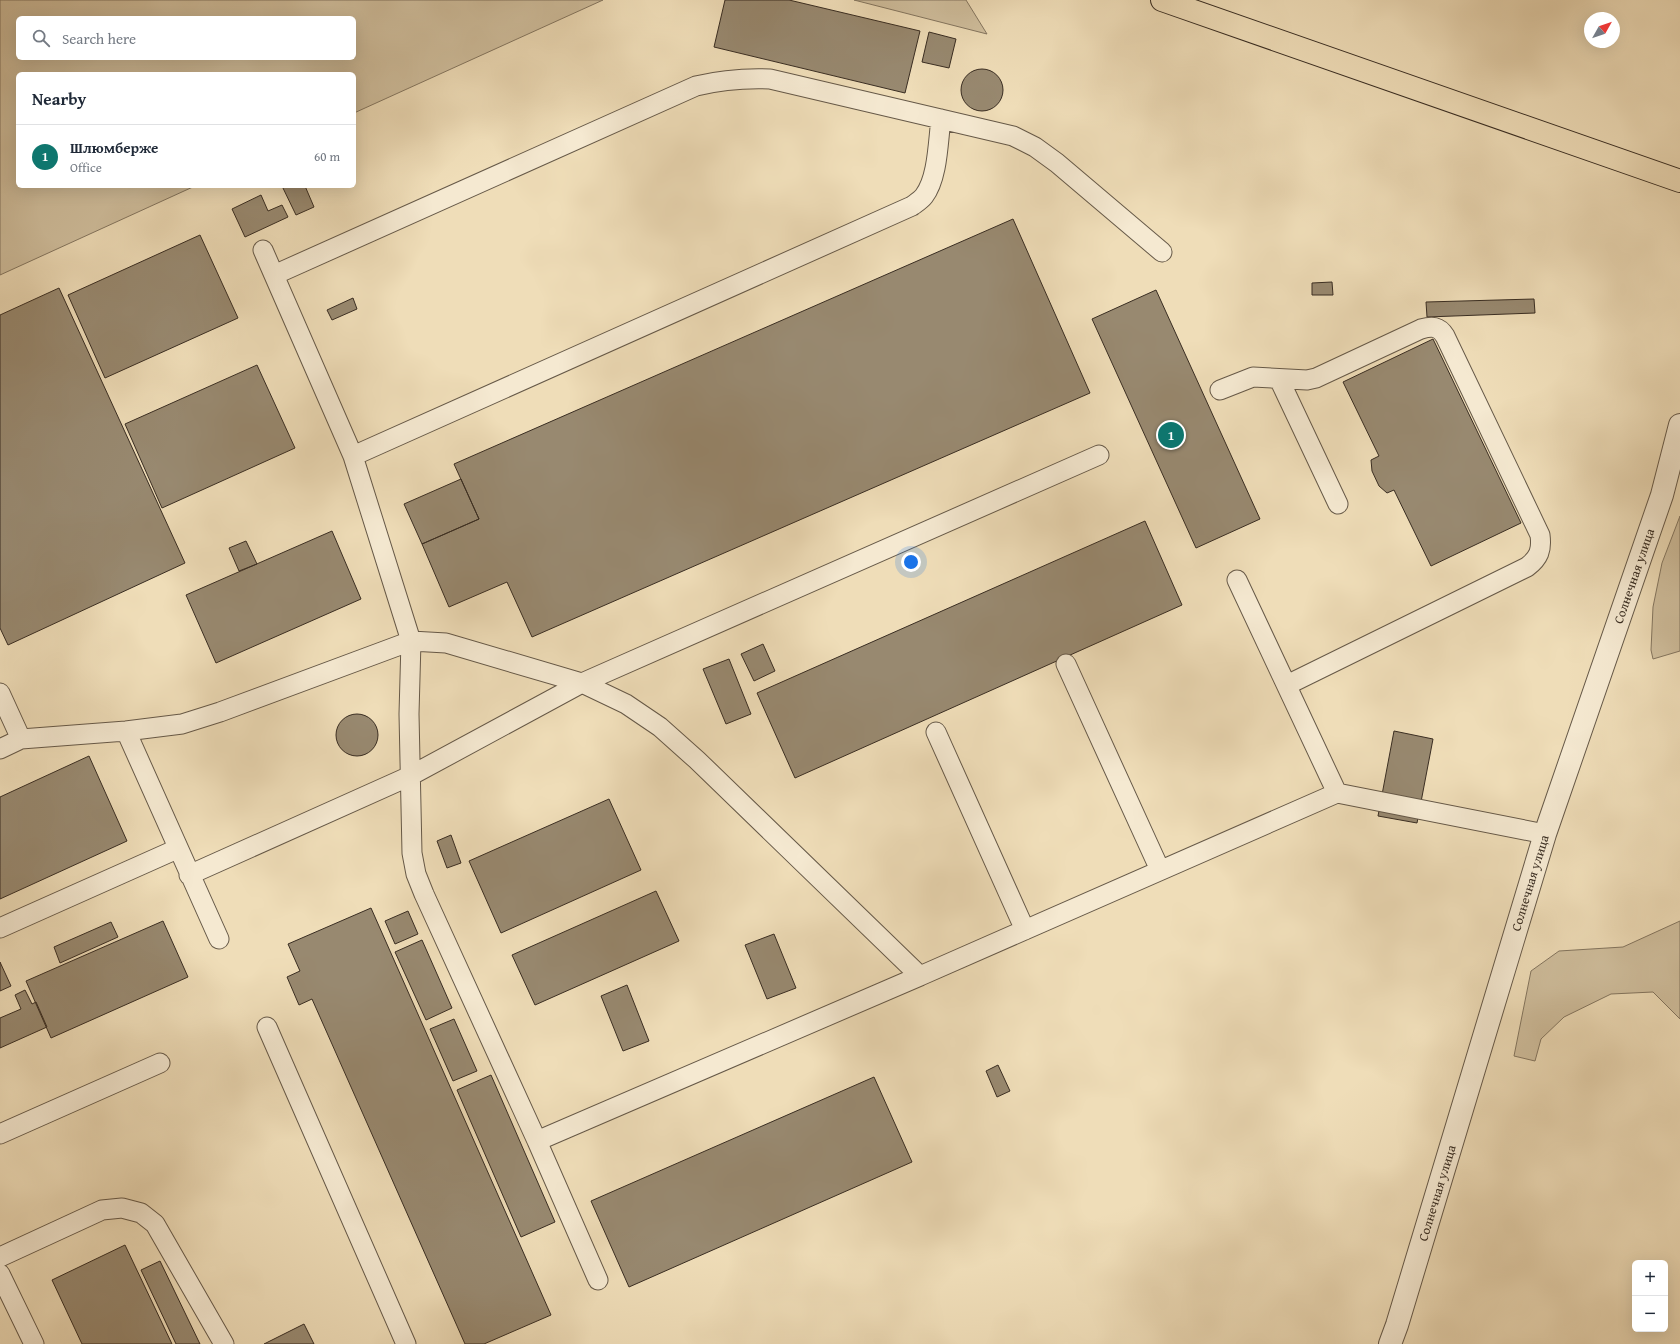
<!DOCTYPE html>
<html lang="en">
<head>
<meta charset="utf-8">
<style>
	body { margin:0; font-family:"Gentium Book Plus",serif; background:#f6f6f7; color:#1f2937 }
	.controls { position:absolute; right:12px; bottom:12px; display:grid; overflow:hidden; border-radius:6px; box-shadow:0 4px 16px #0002 }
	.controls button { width:36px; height:36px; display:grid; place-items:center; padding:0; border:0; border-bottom:1px solid #e0e1e3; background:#fff; color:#1f2937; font:20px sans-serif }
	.compass { position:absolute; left:1584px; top:12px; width:36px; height:36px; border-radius:50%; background:#fff; box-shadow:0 4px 16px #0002; rotate:50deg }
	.you { position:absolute; left:911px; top:562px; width:14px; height:14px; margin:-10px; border:3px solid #fff; border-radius:50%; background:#1a73e8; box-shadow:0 0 0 6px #1a73e833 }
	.badge { display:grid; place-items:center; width:26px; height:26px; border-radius:50%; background:#0f766e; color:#fff; font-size:13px; font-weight:700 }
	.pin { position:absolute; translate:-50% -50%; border:2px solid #fff; box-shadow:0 1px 4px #0006 }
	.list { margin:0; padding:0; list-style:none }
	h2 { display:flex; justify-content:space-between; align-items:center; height:52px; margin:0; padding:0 16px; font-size:17px }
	h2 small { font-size:13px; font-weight:400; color:#747a83 }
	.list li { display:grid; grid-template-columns:26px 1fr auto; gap:12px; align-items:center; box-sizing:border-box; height:64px; padding:0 16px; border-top:1px solid #e0e1e3 }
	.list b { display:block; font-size:15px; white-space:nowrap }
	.list p { margin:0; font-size:13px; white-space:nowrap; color:#747a83 }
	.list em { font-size:13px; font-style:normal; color:#747a83 }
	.icon { flex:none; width:22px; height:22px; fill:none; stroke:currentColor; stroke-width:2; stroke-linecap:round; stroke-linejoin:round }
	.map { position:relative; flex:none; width:1680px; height:1344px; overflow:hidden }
	.search { position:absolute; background:#fff; box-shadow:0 4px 16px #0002; left:16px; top:16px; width:340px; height:44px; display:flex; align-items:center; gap:10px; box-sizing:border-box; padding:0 14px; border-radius:6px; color:#747a83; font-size:15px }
	.panel { position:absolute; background:#fff; box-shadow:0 4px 16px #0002; left:16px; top:72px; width:340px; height:116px; border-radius:6px }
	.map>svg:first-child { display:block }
	.green { fill:#d0bf9e; stroke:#847660; fill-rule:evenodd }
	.building { fill:#988970; stroke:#392d22 }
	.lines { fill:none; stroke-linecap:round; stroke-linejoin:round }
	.service-casing { stroke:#665948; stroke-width:21 }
	.minor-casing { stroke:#665948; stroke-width:24 }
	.primary-casing { stroke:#392d22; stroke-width:24 }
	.service { stroke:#f5e9d1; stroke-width:19 }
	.minor { stroke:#f5e9d1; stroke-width:22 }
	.primary { stroke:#efddb8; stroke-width:22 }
	.labels { text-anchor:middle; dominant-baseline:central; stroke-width:3; stroke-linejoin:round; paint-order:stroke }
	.street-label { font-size:13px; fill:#392d22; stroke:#f5e9d1 }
</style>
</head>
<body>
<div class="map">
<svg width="1680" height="1344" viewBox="0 0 1680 1344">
	<rect width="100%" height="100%" fill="#efddb8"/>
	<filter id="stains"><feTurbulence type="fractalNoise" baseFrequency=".005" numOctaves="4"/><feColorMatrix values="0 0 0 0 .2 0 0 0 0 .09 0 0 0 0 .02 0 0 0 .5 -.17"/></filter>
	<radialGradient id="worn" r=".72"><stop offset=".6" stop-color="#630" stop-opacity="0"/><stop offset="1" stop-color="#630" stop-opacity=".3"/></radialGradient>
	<!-- green -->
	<path class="green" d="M0 0H603L354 113V74H18V186H195L0 275ZM18 18H354V58H18Z
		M854 0H966L987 34Z
		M1680 516V651L1653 659 1651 650 1653 607 1662 563Z
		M1680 921V1019L1653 992 1611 994 1564 1017 1541 1039 1535 1061 1514 1056 1531 971 1559 951 1623 947Z"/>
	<!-- building -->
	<path class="building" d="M725 0H789L920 31 905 93 714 47Z
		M929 32 956 39 949 68 922 62Z
		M961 90a21 21 0 1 1 42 0a21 21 0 1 1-42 0Z
		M282 186H305L314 207 296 215Z
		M261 195 268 211 282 205 288 217 245 237 232 209Z
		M1013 219 1090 393 532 637 507 582 449 607 422 544 479 519 454 464Z
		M200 235 238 318 105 378 68 295Z
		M1332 282 1333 295H1312V283Z
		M59 288 185 563 8 645 0 628V315Z
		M1156 290 1260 519 1196 548 1092 319Z
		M353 298 357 309 332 320 327 310Z
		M1534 299 1535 313 1427 317 1426 302Z
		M1433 339 1521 523 1431 566 1394 490 1387 493 1379 486 1372 471 1371 460 1379 456 1343 382Z
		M257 365 295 448 162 508 125 424Z
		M461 479 479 519 422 544 404 504Z
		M1145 521 1182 605 795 778 757 693Z
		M332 531 361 599 216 663 186 595Z
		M246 541 257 564 239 571 229 548Z
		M763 644 775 671 754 681 741 654Z
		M729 659 751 714 726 724 703 669Z
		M336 735a21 21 0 1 1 42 0a21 21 0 1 1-42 0Z
		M1394 731 1433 739 1417 823 1378 816Z
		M89 756 127 841 0 899V797Z
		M609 799 641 870 501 933 469 861Z
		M451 835 461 863 447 868 437 841Z
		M656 891 679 941 535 1005 512 955Z
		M371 908 551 1315 484 1344H465L312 999 299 1005 287 977 300 971 288 944Z
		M408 911 418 934 395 944 385 921Z
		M163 921 188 977 51 1038 26 981Z
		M111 922 118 937 60 963 54 947Z
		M774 934 796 988 767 999 745 945Z
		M422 940 452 1008 426 1020 395 952Z
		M0 962 11 986 0 991Z
		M627 985 649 1041 623 1051 601 996Z
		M25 990 32 1004 36 1002 47 1027 0 1048V1018L21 1009 15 995Z
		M454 1019 477 1071 453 1081 430 1029Z
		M998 1065 1010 1091 997 1097 986 1071Z
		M491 1075 555 1222 521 1237 457 1090Z
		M874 1077 912 1162 629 1287 591 1201Z
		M125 1245 172 1344H82L52 1280Z
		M160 1261 200 1344H176L141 1270Z
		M304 1324 314 1344H264Z"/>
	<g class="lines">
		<defs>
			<path id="service" d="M263 250 353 456 411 641 409 714 412 853 416 874 424 894 537 1141 920 976
				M274 275 696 86C721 80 745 78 770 79L1013 136 1035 147 1057 163 1162 252
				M1279 379 1338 504
				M1220 390 1253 377 1307 380 1316 378 1421 329C1432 326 1439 326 1445 336L1540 535C1542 550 1539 558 1527 567L1287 685
				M353 456 912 206C916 203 921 200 924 196 938 178 938 141 941 119
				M1237 580 1337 793 1545 834
				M1066 664 1160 870
				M0 693 21 739 126 731 182 724 220 712 411 641 446 643 582 683 626 704 660 727 697 760 920 976 1337 793
				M126 731 219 939
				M936 732 1025 930
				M0 749 21 739
				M189 875 410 776 582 683 1099 455
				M0 928 177 849
				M267 1027 406 1344
				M0 1134 160 1063
				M537 1141 598 1280
				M0 1257 102 1210 122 1208 141 1213 155 1224 224 1344
				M0 1274 34 1344"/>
			<path id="minor" d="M1390 1344 1397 1325 1545 834 1662 495 1680 425"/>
			<path id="primary" d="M1162 0 1680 181"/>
		</defs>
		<!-- service casing -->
		<use href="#service" class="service-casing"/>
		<!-- minor casing -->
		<use href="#minor" class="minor-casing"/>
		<!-- primary casing -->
		<use href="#primary" class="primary-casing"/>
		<!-- service -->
		<use href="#service" class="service"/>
		<!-- minor -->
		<use href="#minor" class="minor"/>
		<!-- primary -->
		<use href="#primary" class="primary"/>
	</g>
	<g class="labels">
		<!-- street labels -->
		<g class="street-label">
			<text transform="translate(1634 576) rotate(-71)">Солнечная улица</text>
			<text transform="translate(1530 883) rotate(-73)">Солнечная улица</text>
			<text transform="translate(1437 1193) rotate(-73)">Солнечная улица</text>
		</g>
	</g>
	<rect width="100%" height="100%" filter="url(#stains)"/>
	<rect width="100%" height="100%" fill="url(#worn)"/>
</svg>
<div class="controls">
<button>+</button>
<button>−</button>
</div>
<svg class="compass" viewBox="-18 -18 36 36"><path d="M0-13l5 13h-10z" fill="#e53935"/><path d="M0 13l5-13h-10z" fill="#747a83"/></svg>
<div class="you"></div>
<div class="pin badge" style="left:1171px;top:435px">1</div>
<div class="search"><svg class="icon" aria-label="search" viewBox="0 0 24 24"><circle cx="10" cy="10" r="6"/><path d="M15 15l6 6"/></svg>Search here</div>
<section class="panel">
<h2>Nearby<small></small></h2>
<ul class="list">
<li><span class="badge">1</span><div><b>Шлюмберже</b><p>Office</p></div><em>60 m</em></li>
</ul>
</section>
</div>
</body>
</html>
